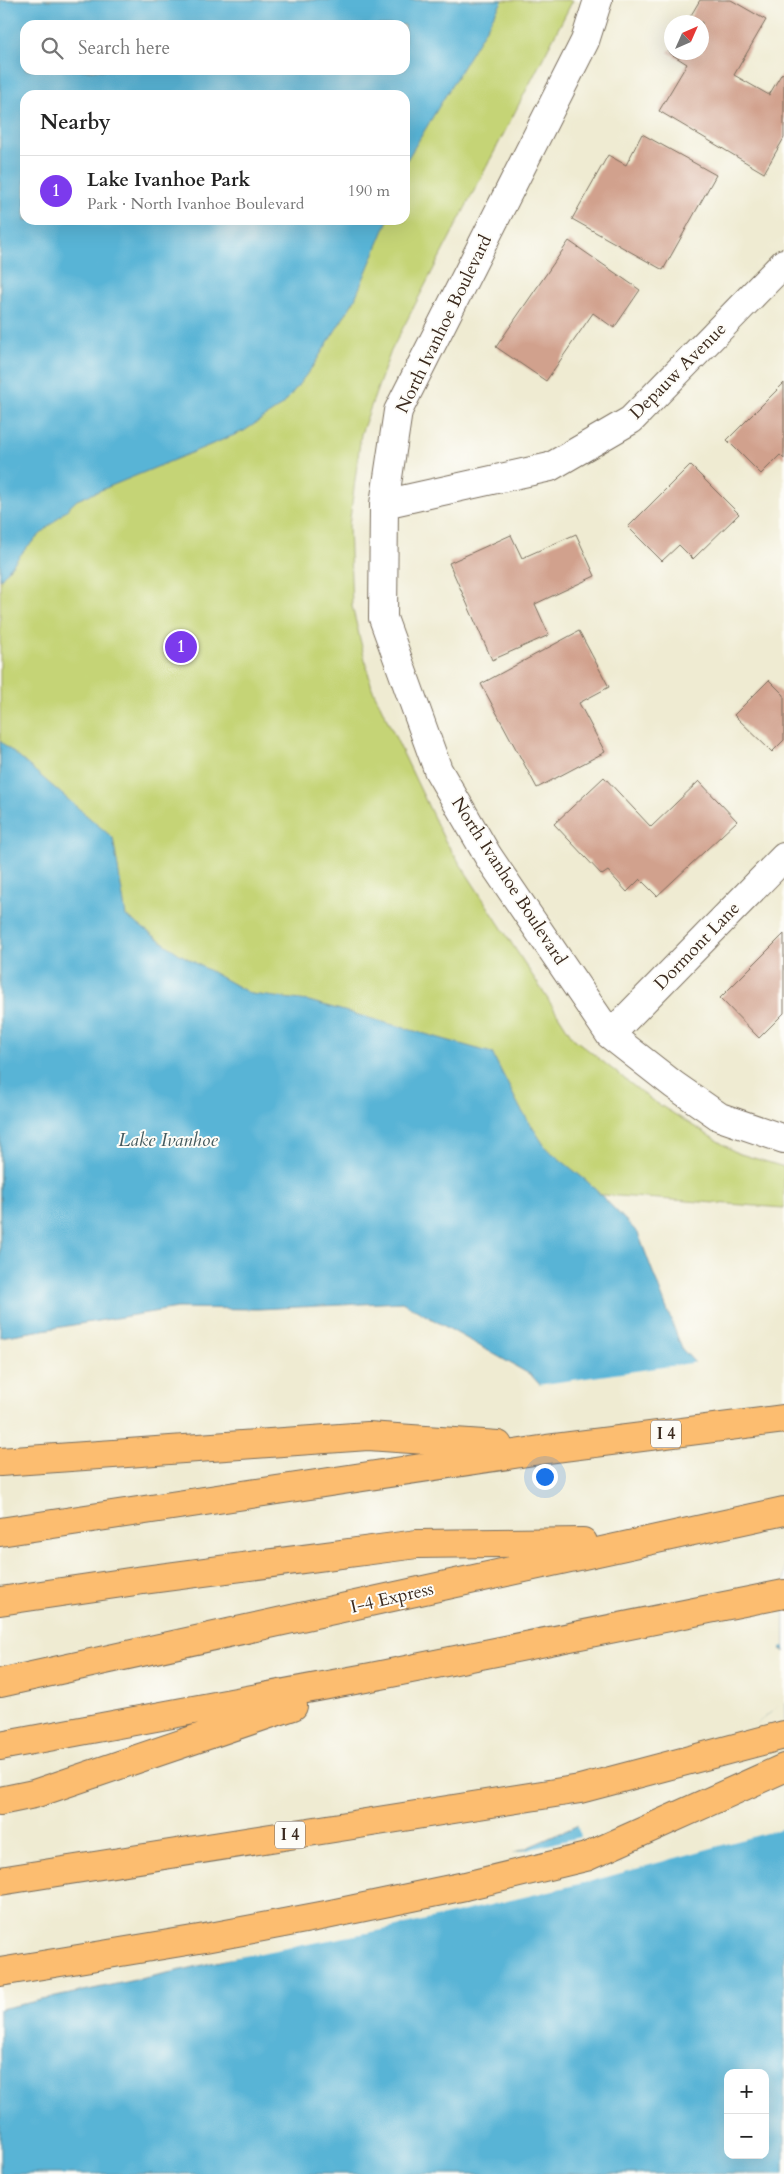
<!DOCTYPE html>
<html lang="en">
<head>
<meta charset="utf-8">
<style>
	body { margin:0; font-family:Cardo,serif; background:#f6f6f6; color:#222 }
	.controls { position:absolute; right:15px; bottom:15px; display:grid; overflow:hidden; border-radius:10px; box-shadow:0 5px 20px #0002 }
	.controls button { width:45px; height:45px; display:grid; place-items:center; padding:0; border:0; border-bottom:1px solid #e0e0e0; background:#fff; color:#222; font:25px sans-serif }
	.compass { position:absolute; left:664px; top:15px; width:45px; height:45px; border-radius:50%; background:#fff; box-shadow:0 5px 20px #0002; rotate:45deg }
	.you { position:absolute; left:544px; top:1476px; width:18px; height:18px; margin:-12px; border:4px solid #fff; border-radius:50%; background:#1a73e8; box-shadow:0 0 0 8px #1a73e833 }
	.badge { display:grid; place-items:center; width:32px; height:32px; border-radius:50%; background:#7c3aed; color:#fff; font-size:16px; font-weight:700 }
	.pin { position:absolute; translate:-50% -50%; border:2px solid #fff; box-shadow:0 1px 5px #0006 }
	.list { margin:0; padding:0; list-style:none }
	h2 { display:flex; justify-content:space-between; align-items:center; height:65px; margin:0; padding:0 20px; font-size:21px }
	h2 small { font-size:16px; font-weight:400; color:#767676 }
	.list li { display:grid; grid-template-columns:32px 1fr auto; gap:15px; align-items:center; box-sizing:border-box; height:70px; padding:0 20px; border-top:1px solid #e0e0e0 }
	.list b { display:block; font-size:19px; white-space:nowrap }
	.list p { margin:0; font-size:16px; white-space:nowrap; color:#767676 }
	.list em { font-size:16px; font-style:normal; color:#767676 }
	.icon { flex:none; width:28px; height:28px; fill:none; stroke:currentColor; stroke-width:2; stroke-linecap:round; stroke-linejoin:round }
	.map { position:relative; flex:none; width:784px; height:2174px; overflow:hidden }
	.search { position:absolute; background:#fff; box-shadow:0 5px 20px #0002; left:20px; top:20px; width:390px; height:55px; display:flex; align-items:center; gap:12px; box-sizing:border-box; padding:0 18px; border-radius:15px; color:#767676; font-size:19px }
	.panel { position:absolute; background:#fff; box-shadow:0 5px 20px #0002; left:20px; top:90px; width:390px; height:135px; border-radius:15px }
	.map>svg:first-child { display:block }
	.green { fill:#c5d476; stroke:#807f4a; fill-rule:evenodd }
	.water { fill:#58b4d6; stroke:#4a6f7a; fill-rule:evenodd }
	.pier { fill:#efebd2 }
	.building { fill:#d1a18d }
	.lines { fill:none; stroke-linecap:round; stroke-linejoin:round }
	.minor-casing { stroke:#7a6e5d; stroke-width:30 }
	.highway-casing { stroke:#7a6e5d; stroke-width:30 }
	.minor { stroke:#fff; stroke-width:28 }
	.highway { stroke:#fcbd6f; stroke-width:28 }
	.labels { text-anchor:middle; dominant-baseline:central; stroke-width:4; stroke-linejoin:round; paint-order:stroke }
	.shield { fill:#fdfcf7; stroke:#75695f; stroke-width:1 }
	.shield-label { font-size:16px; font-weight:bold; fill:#3b2a1e }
	.street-label { font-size:18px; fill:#3b2a1e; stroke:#fdfcf7 }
	.water-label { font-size:19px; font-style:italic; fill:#455a5e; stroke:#fdfcf7 }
</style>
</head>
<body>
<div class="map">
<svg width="784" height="2174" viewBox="0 0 784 2174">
	<rect width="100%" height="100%" fill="#fdfcf7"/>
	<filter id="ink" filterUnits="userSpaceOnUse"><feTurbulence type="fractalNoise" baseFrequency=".02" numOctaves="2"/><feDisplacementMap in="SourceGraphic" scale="10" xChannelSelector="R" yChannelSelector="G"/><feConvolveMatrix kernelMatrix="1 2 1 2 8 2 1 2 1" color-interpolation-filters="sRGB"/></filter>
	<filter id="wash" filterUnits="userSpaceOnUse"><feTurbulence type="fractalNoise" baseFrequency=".0096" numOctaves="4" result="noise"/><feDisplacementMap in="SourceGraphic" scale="20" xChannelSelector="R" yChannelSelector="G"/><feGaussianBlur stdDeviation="1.12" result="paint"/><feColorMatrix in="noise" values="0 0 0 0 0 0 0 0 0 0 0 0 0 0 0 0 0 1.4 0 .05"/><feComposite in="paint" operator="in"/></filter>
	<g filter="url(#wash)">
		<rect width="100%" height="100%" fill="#efebd2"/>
		<!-- green -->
		<path class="green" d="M0 0H573L391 351 361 434 349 526 352 606 372 688 444 839 573 1038 650 1099 737 1153 784 1167V1208L451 1184 0 1292ZM25 25H405V70H25ZM25 95H405V220H25Z"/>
		<!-- water -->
		<path class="water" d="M0 0H503L405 163V95H25V220H388L354 301 313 366 283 405 244 431 77 500 27 547 0 580ZM25 25H405V70H25Z
			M0 741 113 838 126 916 178 953 251 994 309 1001 492 1053 520 1108 546 1148 588 1182 638 1233 682 1349 784 1458V1652L531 1375 402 1302 258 1309 177 1308 0 1337Z
			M784 1702V2174H0V2009L186 1969 331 1934 574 1827 709 1763ZM728 2073H765V2155H728Z"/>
		<!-- pier -->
		<path class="pier" d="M698 1362 784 1455V1647L778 1649 537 1385Z
			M784 1700V1828L592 1881 388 1929 190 1966 330 1931 498 1857 580 1837 577 1822 708 1761 769 1714Z"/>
		<g id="blocks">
			<!-- building -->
			<path class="building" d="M700 0H731L766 20 734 75 769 95 782 73 784 75V138L764 173 659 111 687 64 668 52 672 48V52H702V22H687Z
				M642 134 716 175 663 270 572 219 608 155 626 165Z
				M569 241 640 290 614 328 593 313 546 381 496 347Z
				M784 383V459L780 455 761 474 727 440Z
				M690 465 739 514 693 559 679 545 662 561 628 527Z
				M576 534 595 576 535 604 549 635 492 660 449 563 511 535 522 558Z
				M579 631 609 687 579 703 605 752 537 788 481 684Z
				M769 680 784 695V740L772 752 734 715Z
				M604 777 651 827 699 781 737 821 657 896 640 879 627 892 608 871 602 875 554 824Z
				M784 934V1013L759 1038 720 998Z"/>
		</g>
	</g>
	<g filter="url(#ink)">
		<use href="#blocks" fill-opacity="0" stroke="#7a6e5d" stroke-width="1"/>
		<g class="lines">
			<defs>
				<path id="minor" d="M598 0 585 41 398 411 384 504 383 618 438 770 488 856 610 1035 674 1085 720 1117 784 1139
					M384 504 550 467 631 420 784 263
					M610 1035 784 857"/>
				<path id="highway" d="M0 1462 368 1436 498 1445
					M0 1532 547 1449 784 1419
					M0 1601 136 1581 417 1544 583 1542
					M0 1683C262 1628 522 1566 784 1511
					M0 1746 371 1677 784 1594
					M0 1801 34 1794 293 1706
					M0 1881 580 1789 784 1735
					M0 1972 205 1938 326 1915 465 1886 586 1857 784 1768"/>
			</defs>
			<!-- minor casing -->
			<use href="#minor" class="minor-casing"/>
			<!-- highway casing -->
			<use href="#highway" class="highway-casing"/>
			<!-- minor -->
			<use href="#minor" class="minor"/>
			<!-- highway -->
			<use href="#highway" class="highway"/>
		</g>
	</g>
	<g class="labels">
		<!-- shield labels -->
		<g class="shield">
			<rect x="651" y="1420.5" width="30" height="27" rx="4"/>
			<rect x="275" y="1821.5" width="30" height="27" rx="4"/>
		</g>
		<g class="shield-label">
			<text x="666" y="1434">I 4</text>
			<text x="290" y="1835">I 4</text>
		</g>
		<!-- street labels -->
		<g class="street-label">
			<text transform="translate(444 324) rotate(-64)">North Ivanhoe Boulevard</text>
			<text transform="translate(678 371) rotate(-45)">Depauw Avenue</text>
			<text transform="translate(509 881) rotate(57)">North Ivanhoe Boulevard</text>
			<text transform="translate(697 946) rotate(-46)">Dormont Lane</text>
			<text transform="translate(392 1598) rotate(-13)">I-4 Express</text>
		</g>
		<!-- water labels -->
		<g class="water-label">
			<text x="168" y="1140">Lake Ivanhoe</text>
		</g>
	</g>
</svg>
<div class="controls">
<button>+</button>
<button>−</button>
</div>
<svg class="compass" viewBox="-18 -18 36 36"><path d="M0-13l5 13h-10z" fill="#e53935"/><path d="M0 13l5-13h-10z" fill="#767676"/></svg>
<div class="you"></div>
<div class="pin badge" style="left:181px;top:647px">1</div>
<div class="search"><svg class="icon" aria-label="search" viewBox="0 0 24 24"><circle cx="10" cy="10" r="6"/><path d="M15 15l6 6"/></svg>Search here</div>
<section class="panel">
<h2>Nearby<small></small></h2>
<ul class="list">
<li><span class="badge">1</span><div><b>Lake Ivanhoe Park</b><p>Park · North Ivanhoe Boulevard</p></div><em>190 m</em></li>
</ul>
</section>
</div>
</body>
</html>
